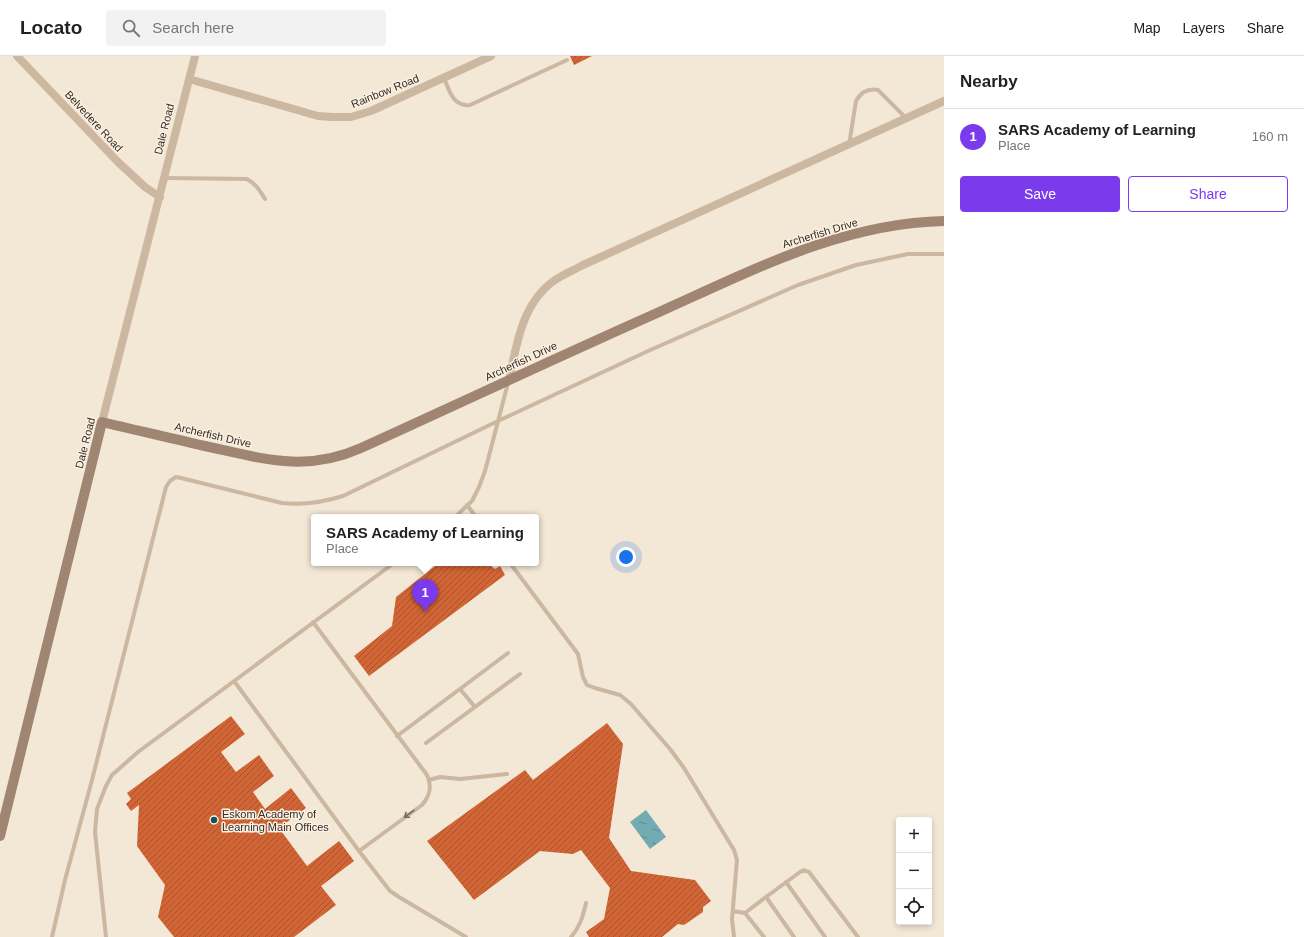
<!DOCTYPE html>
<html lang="en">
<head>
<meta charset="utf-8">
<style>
	body { margin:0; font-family:Arial,sans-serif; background:#f2f2f2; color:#222 }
	.controls { position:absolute; right:12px; bottom:12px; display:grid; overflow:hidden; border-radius:4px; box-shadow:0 2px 6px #0003 }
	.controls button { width:36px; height:36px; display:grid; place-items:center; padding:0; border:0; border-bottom:1px solid #e0e0e0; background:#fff; color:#222; font:20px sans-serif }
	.you { position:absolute; left:626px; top:501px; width:14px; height:14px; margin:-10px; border:3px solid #fff; border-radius:50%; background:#1a73e8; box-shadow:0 0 0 6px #1a73e833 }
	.badge { display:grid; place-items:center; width:26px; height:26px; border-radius:50%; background:#7c3aed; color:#fff; font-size:13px; font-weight:700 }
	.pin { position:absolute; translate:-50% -33px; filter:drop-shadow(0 1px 2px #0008) }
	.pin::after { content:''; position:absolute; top:21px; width:14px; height:12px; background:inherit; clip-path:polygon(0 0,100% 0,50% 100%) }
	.popup { position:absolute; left:311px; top:458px; width:228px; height:52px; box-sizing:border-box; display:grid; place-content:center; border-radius:4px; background:#fff; filter:drop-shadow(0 1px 3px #0005); font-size:13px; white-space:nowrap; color:#767676 }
	.popup b { font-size:15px; color:#222 }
	.popup::after { content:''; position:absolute; left:50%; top:100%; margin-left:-8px; border:8px solid transparent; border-top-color:#fff }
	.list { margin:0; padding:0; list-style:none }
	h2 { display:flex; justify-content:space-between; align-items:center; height:52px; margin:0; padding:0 16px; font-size:17px }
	h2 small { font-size:13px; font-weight:400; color:#767676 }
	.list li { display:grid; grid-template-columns:26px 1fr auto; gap:12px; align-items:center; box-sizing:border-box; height:56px; padding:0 16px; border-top:1px solid #e0e0e0 }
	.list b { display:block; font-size:15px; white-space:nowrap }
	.list p { margin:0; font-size:13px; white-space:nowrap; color:#767676 }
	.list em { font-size:13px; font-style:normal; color:#767676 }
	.actions { display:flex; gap:8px; padding:12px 16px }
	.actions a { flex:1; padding:9px 0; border:1px solid #7c3aed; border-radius:4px; text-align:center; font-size:14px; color:#7c3aed }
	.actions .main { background:#7c3aed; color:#fff }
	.icon { flex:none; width:22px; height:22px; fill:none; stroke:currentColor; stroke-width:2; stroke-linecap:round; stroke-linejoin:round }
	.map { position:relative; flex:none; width:944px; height:881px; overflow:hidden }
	header { display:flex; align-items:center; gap:24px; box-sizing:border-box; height:56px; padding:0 20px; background:#fff; border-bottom:1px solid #e0e0e0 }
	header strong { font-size:19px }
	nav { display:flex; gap:22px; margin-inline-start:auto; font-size:14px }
	.search { width:280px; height:36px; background:#f2f2f2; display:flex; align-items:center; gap:10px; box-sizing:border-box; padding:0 14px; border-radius:4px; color:#767676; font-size:15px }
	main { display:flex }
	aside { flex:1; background:#fff }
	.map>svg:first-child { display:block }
	.water { fill:url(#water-ripples) }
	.building { fill:url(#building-hatch) }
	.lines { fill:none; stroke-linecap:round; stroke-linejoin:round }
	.lane { stroke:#ccb7a1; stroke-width:4 }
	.street { stroke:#ccb7a1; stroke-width:8 }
	.secondary { stroke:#9f8572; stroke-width:10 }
	.oneway { stroke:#796a5c }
	.poi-dot { fill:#16515a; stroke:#fbf1e2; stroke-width:1.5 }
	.labels { text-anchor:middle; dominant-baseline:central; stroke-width:3; stroke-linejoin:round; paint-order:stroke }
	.street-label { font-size:11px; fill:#352b24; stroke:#fbf1e2 }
	.poi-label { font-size:11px; fill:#352b24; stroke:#fbf1e2; text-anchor:start }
</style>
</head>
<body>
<header>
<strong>Locato</strong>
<div class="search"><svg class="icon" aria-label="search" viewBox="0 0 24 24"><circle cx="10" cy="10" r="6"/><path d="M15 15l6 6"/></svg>Search here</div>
<nav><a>Map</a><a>Layers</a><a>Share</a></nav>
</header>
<main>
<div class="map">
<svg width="944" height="881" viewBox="0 0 944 881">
	<defs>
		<pattern id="water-ripples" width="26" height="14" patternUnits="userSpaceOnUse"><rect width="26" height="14" fill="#72acb2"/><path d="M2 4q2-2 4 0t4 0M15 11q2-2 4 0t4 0" fill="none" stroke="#5e8c91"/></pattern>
		<pattern id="building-hatch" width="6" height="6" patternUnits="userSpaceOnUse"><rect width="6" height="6" fill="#d26535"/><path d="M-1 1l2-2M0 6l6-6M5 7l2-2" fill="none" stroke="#ab532d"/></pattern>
	</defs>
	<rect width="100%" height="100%" fill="#f3e7d5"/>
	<!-- water -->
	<path class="water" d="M646 754 666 781 650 793 630 766Z"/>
	<!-- building -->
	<path class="building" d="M570 0H592L574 9Z
		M439 507H487L495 513 500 510 505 519 369 620 354 600 392 570 396 541Z
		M231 660 245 678 221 696 236 716 259 699 274 720 253 736 265 753 291 732 306 752 279 772 307 810 339 785 354 805 321 830 336 849 294 881H174L158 861 165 829 137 790 139 749 131 755 126 748 131 743 127 737Z
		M607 667 623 688 609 782 631 815 695 824 711 845 703 851V856L684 869 678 868 662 881H589L586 876 604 863 610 832 581 794 573 798 540 795 474 844 427 785 525 714 533 724Z"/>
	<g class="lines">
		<!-- lane -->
		<path class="lane" d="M444 22C449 34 453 51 470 49L567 4
			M849 89 856 45C861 36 868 32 878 34L906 62
			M165 122 247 123C256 128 260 135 265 143
			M467 449 476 461
			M455 461 472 445 479 431 485 415 508 327
			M510 507 578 598 583 621 587 629 595 632 620 639 631 648 670 693 684 712 734 794 737 804 732 863 734 881
			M313 566 427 719C432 729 430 740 422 749L359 795
			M234 625 359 795 390 835 399 841 466 881
			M460 633 475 651
			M397 680 508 597
			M426 687 520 618
			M429 724 440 721 460 723 507 718
			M786 826 825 881
			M733 855 745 857 764 881
			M745 857 766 841
			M52 881 65 824 92 724 166 431 170 425 176 421 181 422 282 447C301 449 324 446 343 440L498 365 648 295 798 229 856 209 908 198H944
			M106 881 95 776 97 753 106 730 112 719 138 696 394 507
			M571 881C580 871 583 860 586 847
			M794 881 766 841 800 816 804 814 809 816 858 881"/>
		<!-- street -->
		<path class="street" d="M17 0 118 106 145 131 160 141
			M189 23 318 60 332 61H351L371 55 491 0
			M509 324C517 287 522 247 555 224 564 218 574 214 583 209L944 45
			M102 366 195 0"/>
		<!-- secondary -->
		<path class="secondary" d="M0 780 102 366C135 374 168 381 200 389 258 401 303 418 361 392 460 347 558 301 657 257 749 216 841 167 944 165"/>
	</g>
	<!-- one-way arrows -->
	<defs><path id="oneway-shaft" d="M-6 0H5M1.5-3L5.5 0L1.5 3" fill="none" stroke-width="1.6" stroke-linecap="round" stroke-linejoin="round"/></defs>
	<use class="oneway" href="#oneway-shaft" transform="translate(409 758) rotate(144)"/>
	<!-- markers -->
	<circle class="poi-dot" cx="214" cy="764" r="4"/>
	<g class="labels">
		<!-- street labels -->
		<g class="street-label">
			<text transform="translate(385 35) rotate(-22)">Rainbow Road</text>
			<text transform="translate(94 65) rotate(47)">Belvedere Road</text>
			<text transform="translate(164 73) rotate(-76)">Dale Road</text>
			<text transform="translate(820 177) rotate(-17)">Archerfish Drive</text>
			<text transform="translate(521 305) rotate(-25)">Archerfish Drive</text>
			<text transform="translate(213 379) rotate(13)">Archerfish Drive</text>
			<text transform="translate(85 387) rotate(-76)">Dale Road</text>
		</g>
		<!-- poi labels -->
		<g class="poi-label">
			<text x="222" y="758">Eskom Academy of<tspan x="222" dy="13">Learning Main Offices</tspan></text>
		</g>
	</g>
</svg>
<div class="controls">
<button>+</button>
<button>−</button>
<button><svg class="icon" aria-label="locate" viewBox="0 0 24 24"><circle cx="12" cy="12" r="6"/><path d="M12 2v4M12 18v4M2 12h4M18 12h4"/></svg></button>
</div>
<div class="you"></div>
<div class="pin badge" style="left:425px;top:556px">1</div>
<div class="popup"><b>SARS Academy of Learning</b>Place</div>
</div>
<aside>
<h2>Nearby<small></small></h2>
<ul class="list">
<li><span class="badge">1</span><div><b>SARS Academy of Learning</b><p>Place</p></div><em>160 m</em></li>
</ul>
<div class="actions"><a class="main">Save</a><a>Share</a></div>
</aside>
</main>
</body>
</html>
